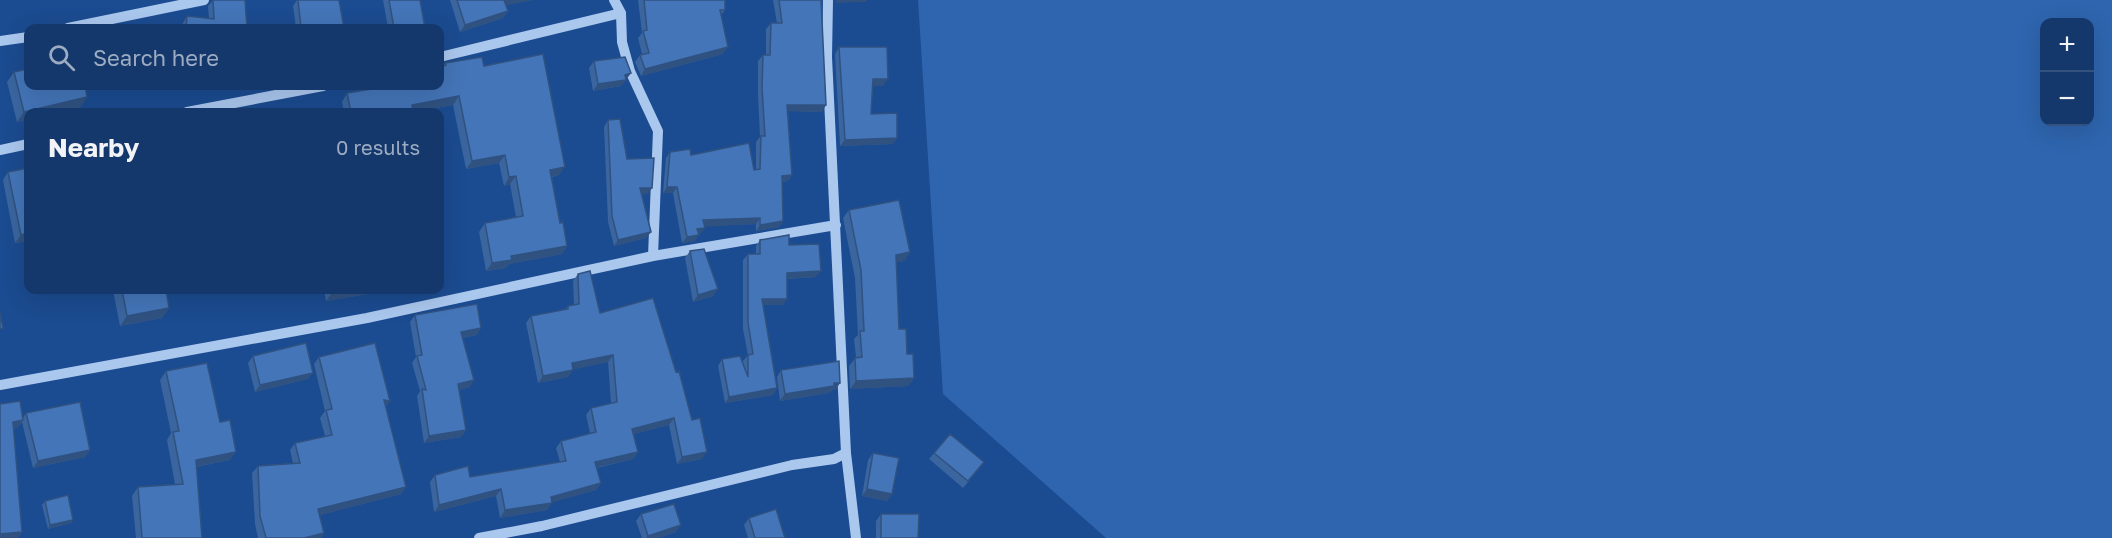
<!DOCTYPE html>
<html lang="en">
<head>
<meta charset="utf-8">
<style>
	body { margin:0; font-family:"Golos Text",sans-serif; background:#1d3f72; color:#f1f3f6 }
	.controls { position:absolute; right:18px; top:18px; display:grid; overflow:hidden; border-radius:12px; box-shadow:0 6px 24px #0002 }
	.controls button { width:54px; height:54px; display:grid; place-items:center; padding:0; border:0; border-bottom:2px solid #33527f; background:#14386c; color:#f1f3f6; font:30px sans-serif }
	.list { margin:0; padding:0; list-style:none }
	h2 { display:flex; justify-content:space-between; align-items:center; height:78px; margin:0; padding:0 24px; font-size:26px }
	h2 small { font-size:20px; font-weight:400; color:#9dacc2 }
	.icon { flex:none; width:33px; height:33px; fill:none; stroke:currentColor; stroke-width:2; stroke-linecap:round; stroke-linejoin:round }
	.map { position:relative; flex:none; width:2112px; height:538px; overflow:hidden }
	.search { position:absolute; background:#14386c; box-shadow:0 6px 24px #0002; left:24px; top:24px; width:420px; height:66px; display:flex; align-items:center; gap:15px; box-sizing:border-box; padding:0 21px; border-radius:12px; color:#9dacc2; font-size:22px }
	.panel { position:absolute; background:#14386c; box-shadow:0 6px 24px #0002; left:24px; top:108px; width:420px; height:186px; border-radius:12px }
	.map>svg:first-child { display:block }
	.green { fill:#2e65ae; fill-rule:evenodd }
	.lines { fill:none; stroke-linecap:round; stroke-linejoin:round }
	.minor { stroke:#aac7ee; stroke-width:10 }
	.wall { fill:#3a659e }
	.shaded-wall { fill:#305281 }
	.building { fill:#4475b8; stroke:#305281; stroke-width:1.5 }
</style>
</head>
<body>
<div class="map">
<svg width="2112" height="538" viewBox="0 0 2112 538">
	<rect width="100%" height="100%" fill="#1b4b90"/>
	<!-- green -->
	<path class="green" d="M918 0H2112V538H1106L943 394ZM2044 22H2090V122H2044Z"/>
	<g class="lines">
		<!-- minor -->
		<path class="minor" d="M614 0 621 13 622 42 630 71 658 131 653 256
			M68 28 204 0
			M0 41 28 37
			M440 57 621 13
			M187 112 323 86
			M0 150 28 144
			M0 385 367 318 653 256 836 225
			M846 453 856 538
			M479 538 542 526 792 465 834 459 846 453 827 57 828 0"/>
	</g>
	<!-- wall -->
	<path class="wall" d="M213 0 247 28H182L183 23 187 16 209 19 208 6Z
		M297 0H339L344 28H296L293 6Z
		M383 0H420L425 28H388Z
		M450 0H532L506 5 508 11 503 18 460 32Z
		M638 0H725V10L721 15 723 54 641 76 635 62 640 55 642 54 638 38 642 33Z
		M773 0H822V112L788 111 792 175 788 181 782 182 783 221 779 227 756 231V224L705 226 700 234H699L695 241 682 243 673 193H663L666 158 670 152 691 155 756 170V142L760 137 758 95V61L763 55H766V29L771 23H777Z
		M839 47 883 86H873L871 114 893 144 840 146 835 54Z
		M594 61 631 73 621 86 593 91 589 68Z
		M445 63 484 66 559 175 552 177 560 223 567 246 562 254 509 264 506 268 486 271 479 232 485 223 516 217 510 184 504 186 499 163 466 169 453 105 413 112H344L342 102 347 93 440 86 443 66Z
		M14 72 81 107 17 122 7 82Z
		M608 120 627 159 648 194H642L651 232 646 238 614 246 608 222 604 127Z
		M28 168V241L15 243 3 180 8 172Z
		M849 210 910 252 904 261 896 262 899 329 907 354 914 378 908 386 850 389 849 366 856 357 854 339 858 335 855 278 843 218Z
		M760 240 789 245 816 277 787 279 783 305H763L777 388 773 395 725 403 718 366 722 359 743 364V361L748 355 743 329V260L748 254H756V246Z
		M690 251 718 289 713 296 693 302 685 258Z
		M578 274 600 313 653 298 702 459 677 464 669 425 633 434 638 452 633 459 597 468 601 483 596 490 552 502 547 510 500 518 496 496 434 512 430 482 435 475 470 477 560 462 556 448 561 441 590 433 586 415 591 408 611 403 608 362 573 369 568 377 538 383 526 323 531 316 565 310 568 306 574 305 573 281Z
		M113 290H166L169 308 162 318 120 326Z
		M324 290H376L374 293 326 301Z
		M415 315 477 335 462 338 470 387 459 390 466 430 461 437 424 443 417 396 420 391 412 363 416 357 410 322Z
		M253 356 308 379 255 392 248 363Z
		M319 357 390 401 385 407 406 487 401 494 320 515 324 533 321 538H258L255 524 252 473 258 466 293 463 290 450 295 443 325 436 320 418 325 411 314 364Z
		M781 370 840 383 835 390H832L829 393 780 401 777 377Z
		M166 371 220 422 230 460 196 467 202 538H136L132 496 138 487 175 484 167 440 171 433 160 380Z
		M0 404 23 418 26 413 90 450 85 457 33 468 22 422 17 428 13 429 22 532 18 538H0Z
		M873 453 892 494 887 501 862 496 868 460Z
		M934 453 979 469 963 488 929 459Z
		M45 501 73 520 71 523 48 529 42 505Z
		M641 514 676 532 658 538H642L636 521Z
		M881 514 918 538H876V521Z
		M749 518 785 538H748L744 525Z"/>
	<!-- shaded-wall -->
	<path class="shaded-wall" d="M504 0H532L500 7Z
		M837 0H867L866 2 835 3Z
		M508 11 503 18 460 32 465 25Z
		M728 47 723 54 641 76 645 69Z
		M631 73 621 86 593 91 598 84Z
		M873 79H888L883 86H868Z
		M459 96 453 105 412 112V105Z
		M87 97 81 107 56 112H28V119L17 122 24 112Z
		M787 105H826L822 112 783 111Z
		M897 138 893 144 840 146 845 140Z
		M505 155 499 163 466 169 472 161Z
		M565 167 559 175 545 178 550 170Z
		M792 175 788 181 778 182 782 176Z
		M516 176 510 184 504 186 509 177Z
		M667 187H677L673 193H663Z
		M640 188H652L648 194H636Z
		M760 218 756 224 699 227 703 220Z
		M783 221 779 227 756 231 760 225Z
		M705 228 700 234 693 235 697 229Z
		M651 232 646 238 614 246 618 240Z
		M28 233V241L15 243 21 235Z
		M699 235 695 241 682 243 687 237Z
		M567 246 562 254 509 264 506 268 486 271 492 263 511 256Z
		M910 252 904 261 890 264 896 255Z
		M821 271 816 277 783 279 787 273Z
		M718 289 713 296 693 302 698 295Z
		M358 290H376L374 293 326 301 331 294Z
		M762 299H787L783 305H758Z
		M169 308 162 318 120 326 127 316Z
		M481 328 477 335 456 339 461 332Z
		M613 355 608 362 567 371 572 363Z
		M573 370 568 377 538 383 543 376Z
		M313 373 308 379 255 392 260 385Z
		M914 378 908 386 850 389 856 381Z
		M474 380 470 387 454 391 458 384Z
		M834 383H840L835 390H832L829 393 780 401 785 394Z
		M777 388 773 395 725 403 729 397Z
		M384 400 390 401 384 409Z
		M674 418 669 425 627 436 632 429Z
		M23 420 17 428 7 430 13 422Z
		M466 430 461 437 424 443 429 436Z
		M90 450 85 457 33 468 38 461Z
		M236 452 230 460 190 468 196 460Z
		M638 452 633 459 590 469 595 462Z
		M707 452 702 459 677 464 682 457Z
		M601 483 596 490 547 504 552 503 547 510 500 518 505 510Z
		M406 487 401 494 313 517 318 509Z
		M501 489 496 496 434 512 439 505Z
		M867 489 892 494 887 501 862 496Z
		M73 520 71 523 48 529 50 525Z
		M681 525 676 532 658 538H646L648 536Z
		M22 532 18 538H0V534Z
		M324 533 321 538H304Z"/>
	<!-- building -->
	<path class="building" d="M213 0H245L247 28H186L187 16 214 19Z
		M298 0H339L344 28H293L301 27Z
		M389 0H420L425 28H394Z
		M457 0H504L508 11 465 25Z
		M644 0H725V10H720L728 47 645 69 640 55 649 53 643 31 647 30Z
		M779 0H821L826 105H787L792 175 782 176 783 221 760 225V218L703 220 705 228 697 229 699 235 687 237 677 187H667L670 152 690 149 691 155 749 143 754 170 760 169 761 136H765L762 88 763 55H770L771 23H782Z
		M839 47H887L888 79H873L871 114 897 113V138L845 140Z
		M543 54 565 167 550 170 560 223 563 222 567 246 511 256 512 260 492 263 485 223 523 216 516 176 509 177 505 155 472 161 459 96 412 105 413 112H351L347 93 390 86H440V67L446 65 445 63 482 57 484 66Z
		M625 57 631 73 625 75 626 80 598 84 594 61Z
		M28 69V86H85L87 97 24 112 14 72Z
		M620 119 627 159 654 158 652 188H640L651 232 618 240 612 216 608 120Z
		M28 168V233L21 235 8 172Z
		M899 200 910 252 896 255 899 329H906L907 354H913L914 378 856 381 855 358 862 357 860 331H864L861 270 849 210Z
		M789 235V245L819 244 821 271 787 273V299H762L777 388 729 397 722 359 740 356 748 377V355L753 354 748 322V254H760V240Z
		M704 249 718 289 698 295 690 251Z
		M590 271 600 313 653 298 676 372 679 371 692 420 700 418 707 452 682 457 674 418 632 429 638 452 595 462 601 483 551 497 552 503 505 510 501 489 439 505 435 475 468 466 470 477 566 461 561 441 596 432 591 408 617 402 613 355 572 363 573 370 543 376 531 316 568 309V306L579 304 578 274Z
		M122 290H166L169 308 127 316Z
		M330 290H358L331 294Z
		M477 304 481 328 461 332 474 380 458 384 466 430 429 436 422 389 426 390 417 356 422 355 415 315Z
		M0 313 3 328 0 329Z
		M306 343 313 373 260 385 253 356Z
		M375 343 390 401 384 400 406 487 318 509 324 533 304 538H266L260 516 258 466 300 463 295 443 332 435 326 410 332 409 319 357Z
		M839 361 840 383H834V386L785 394 781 370Z
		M207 363 220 422 230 420 236 452 196 460 202 538H142L138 487 183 484 173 432 179 431 166 371Z
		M20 401 23 420 13 422 22 532 0 534V404Z
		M80 402 90 450 38 461 26 413Z
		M950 434 984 462 968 481 934 453Z
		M873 453 899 458 892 494 867 489Z
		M68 495 73 520 50 525 45 501Z
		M674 504 681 525 648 536 641 514Z
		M776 509 785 538H755L749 518Z
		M881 514H919L918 538H881Z"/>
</svg>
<div class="controls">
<button>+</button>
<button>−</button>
</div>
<div class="search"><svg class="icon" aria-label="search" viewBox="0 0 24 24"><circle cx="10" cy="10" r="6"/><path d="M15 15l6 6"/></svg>Search here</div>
<section class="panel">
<h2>Nearby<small>0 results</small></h2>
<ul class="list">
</ul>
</section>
</div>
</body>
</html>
